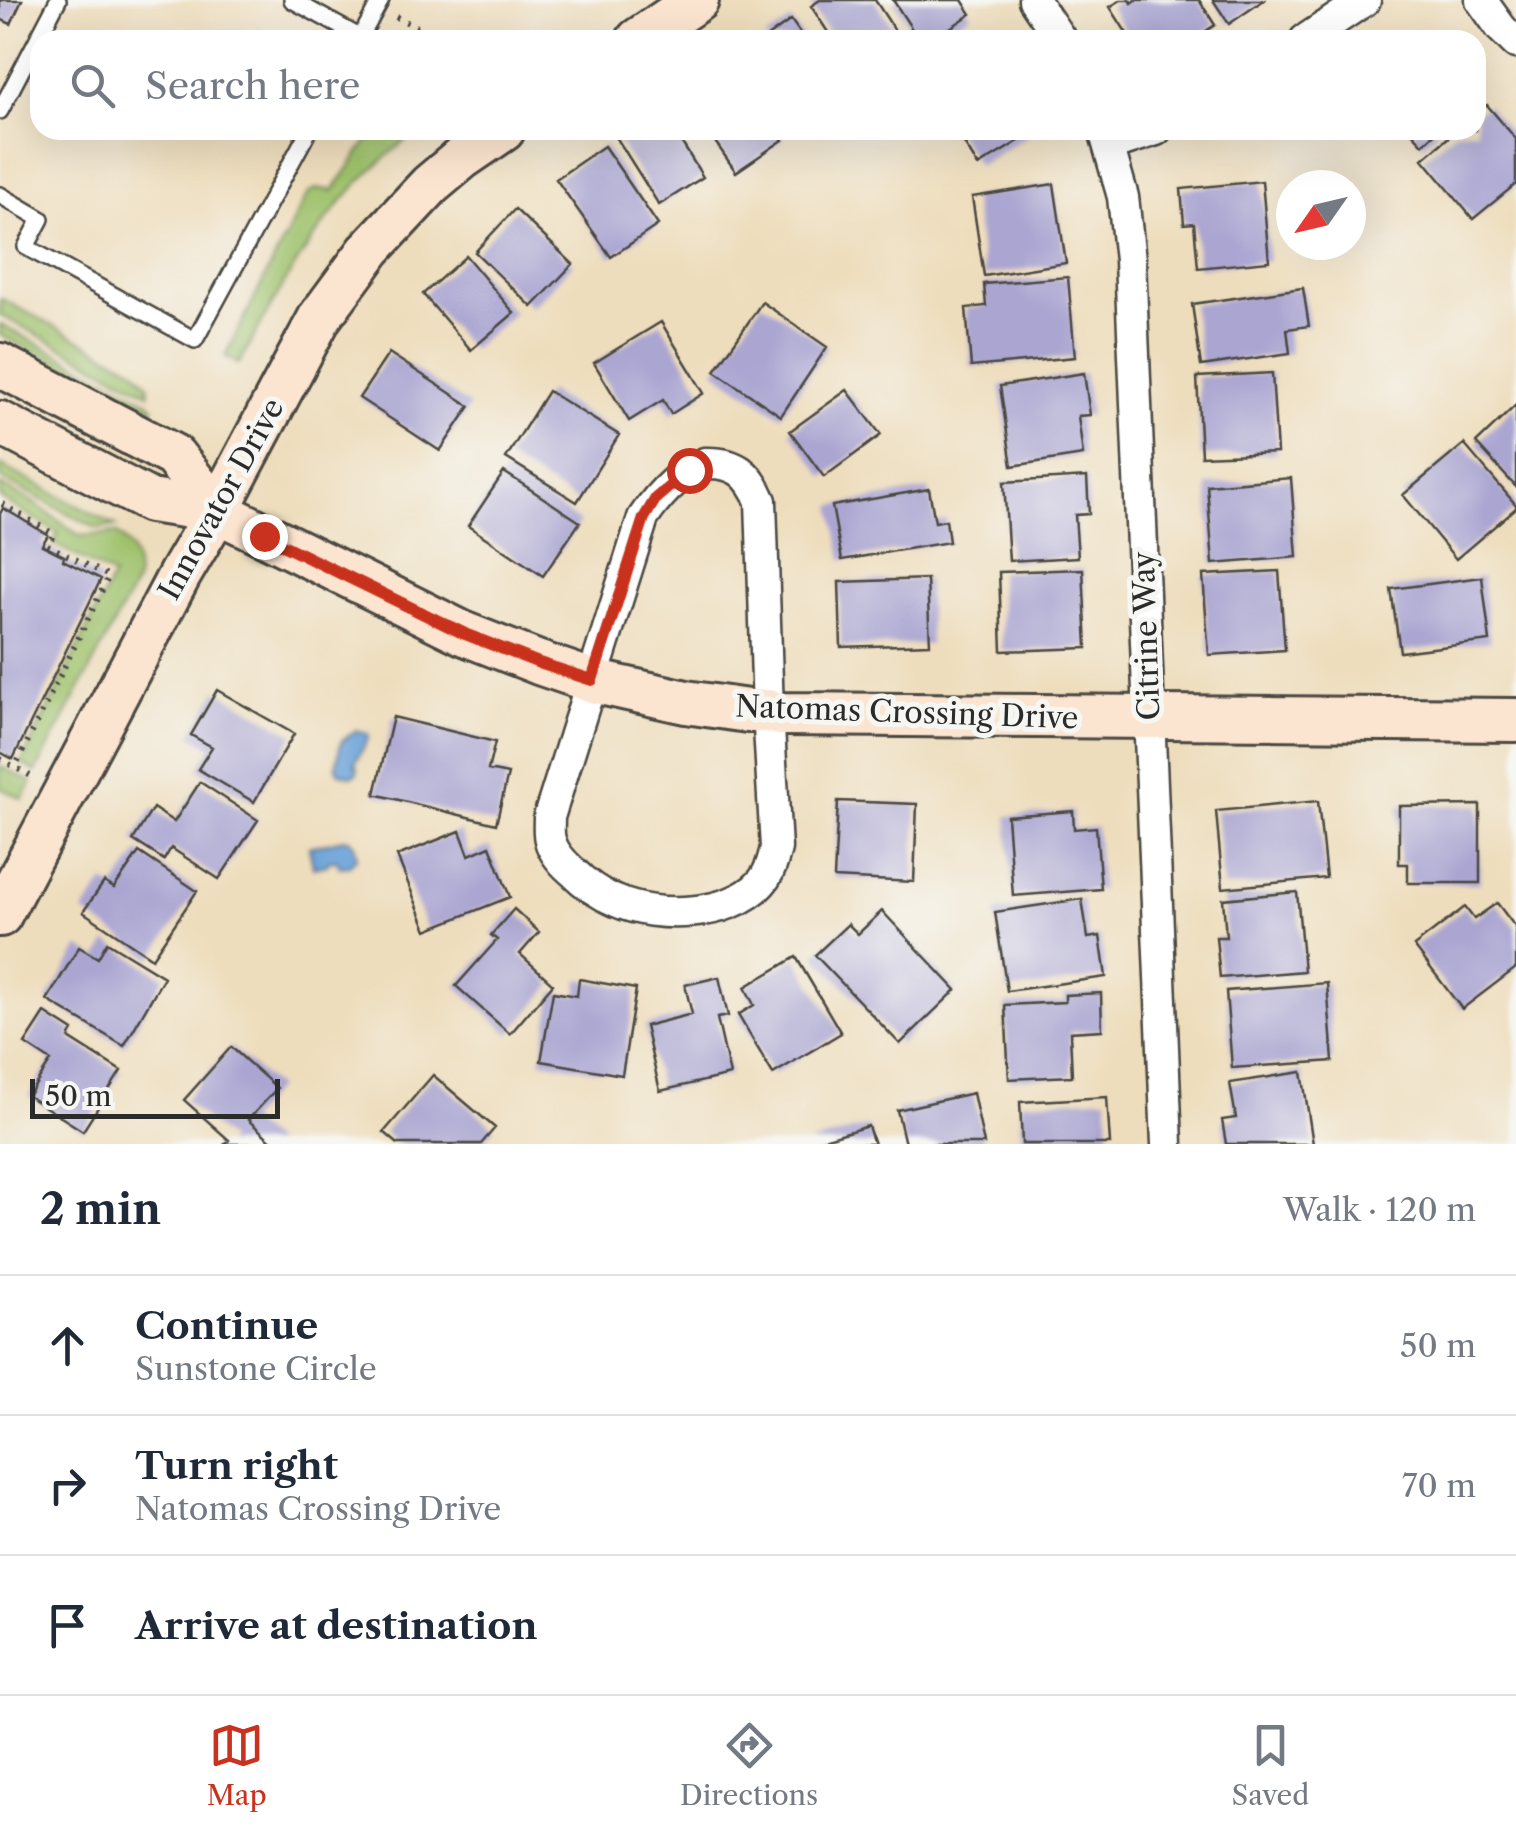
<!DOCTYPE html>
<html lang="en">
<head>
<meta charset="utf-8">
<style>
	body { margin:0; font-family:"Libre Caslon Text",serif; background:#f6f6f7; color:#1f2937 }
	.compass { position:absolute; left:1276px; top:170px; width:90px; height:90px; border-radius:50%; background:#fff; box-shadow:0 10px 40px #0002; rotate:236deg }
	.scale { position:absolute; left:30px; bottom:25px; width:250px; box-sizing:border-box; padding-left:10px; border:5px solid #2b2b2b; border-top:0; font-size:28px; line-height:35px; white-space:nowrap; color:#2b2b2b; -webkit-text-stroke:8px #f6f6f2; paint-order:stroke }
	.stop { position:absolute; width:30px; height:30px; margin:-22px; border:8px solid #c8321e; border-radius:50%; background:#fff }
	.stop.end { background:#c8321e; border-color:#fff; box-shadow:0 2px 10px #0008 }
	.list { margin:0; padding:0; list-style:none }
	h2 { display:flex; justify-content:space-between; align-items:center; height:130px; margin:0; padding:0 40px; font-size:42px }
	h2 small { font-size:32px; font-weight:400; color:#747a83 }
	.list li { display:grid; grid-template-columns:65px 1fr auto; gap:30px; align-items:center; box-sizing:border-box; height:140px; padding:0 40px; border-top:2px solid #e0e1e3 }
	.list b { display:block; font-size:38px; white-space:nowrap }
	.list p { margin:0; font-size:32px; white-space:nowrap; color:#747a83 }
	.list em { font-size:32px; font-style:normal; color:#747a83 }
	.icon { flex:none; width:55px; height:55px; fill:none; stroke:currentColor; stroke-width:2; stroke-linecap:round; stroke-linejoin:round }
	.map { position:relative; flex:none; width:1516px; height:1144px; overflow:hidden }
	.search { position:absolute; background:#fff; box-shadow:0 10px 40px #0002; left:30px; right:30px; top:30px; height:110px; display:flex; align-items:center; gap:25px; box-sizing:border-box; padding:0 35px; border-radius:30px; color:#747a83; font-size:38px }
	.sheet { height:550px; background:#fff }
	nav { display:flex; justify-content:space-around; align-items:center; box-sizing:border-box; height:140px; border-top:2px solid #e0e1e3; background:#fff; font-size:28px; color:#747a83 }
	nav a { display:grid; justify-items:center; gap:5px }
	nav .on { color:#c8321e }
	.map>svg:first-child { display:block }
	.green { fill:#9ec16a; stroke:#64764a; stroke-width:2.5 }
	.water { fill:#6aa2d8; stroke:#4a6682; stroke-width:2.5 }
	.building { fill:#aaa5d1 }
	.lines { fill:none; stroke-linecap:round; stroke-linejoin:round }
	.lane-casing { stroke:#484641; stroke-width:20 }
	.street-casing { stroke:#484641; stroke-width:35 }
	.secondary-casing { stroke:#484641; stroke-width:48 }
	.path { stroke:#484641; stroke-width:6; stroke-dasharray:2.5 8; stroke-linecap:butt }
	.lane { stroke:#fff; stroke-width:15 }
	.street { stroke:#fff; stroke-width:30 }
	.secondary { stroke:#fce5d0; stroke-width:42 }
	.route { stroke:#c8321e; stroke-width:12 }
	.labels { text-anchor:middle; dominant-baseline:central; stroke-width:10; stroke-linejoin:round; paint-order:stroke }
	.street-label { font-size:30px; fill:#2b2b2b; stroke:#f6f6f2 }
</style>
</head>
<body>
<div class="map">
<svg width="1516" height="1144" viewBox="0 0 1516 1144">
	<rect width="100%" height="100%" fill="#f6f6f2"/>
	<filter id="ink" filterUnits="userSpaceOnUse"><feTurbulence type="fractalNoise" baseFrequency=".01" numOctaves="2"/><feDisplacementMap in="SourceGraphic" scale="20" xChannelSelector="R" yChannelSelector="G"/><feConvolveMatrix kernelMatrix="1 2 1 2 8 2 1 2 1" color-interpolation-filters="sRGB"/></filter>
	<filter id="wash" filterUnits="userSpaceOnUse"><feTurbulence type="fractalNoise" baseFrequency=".0048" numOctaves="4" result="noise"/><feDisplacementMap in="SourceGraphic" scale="40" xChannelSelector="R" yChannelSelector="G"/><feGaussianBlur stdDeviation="2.25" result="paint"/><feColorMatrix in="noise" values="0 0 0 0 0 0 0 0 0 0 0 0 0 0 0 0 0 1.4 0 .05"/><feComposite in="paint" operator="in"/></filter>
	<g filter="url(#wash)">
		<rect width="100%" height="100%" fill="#eeddbc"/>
		<!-- green -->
		<path class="green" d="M384 130H417C398 147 377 164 359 182 308 235 274 300 239 364L225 356 306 197C314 186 321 188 333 191L368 140Z
			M0 298 135 369 148 384 149 393 0 315Z
			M0 324 149 402 154 407 153 410 0 335Z
			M0 465 116 526 96 528 0 478Z
			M0 485 31 501 80 536 116 533C134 547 136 558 137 580L36 772 21 763 113 576 54 544 58 533 0 498Z
			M0 766 32 782 23 799 0 788Z"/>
		<!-- water -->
		<path class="water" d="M356 730 367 733 369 736C366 747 359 752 355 764L358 768 356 774 352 776 340 773 336 767 341 742Z
			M347 838 354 843 357 858 348 866 340 867 336 860H330L327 865 313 867 309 847Z"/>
		<g id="blocks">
			<!-- building -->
			<path class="building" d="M0 0H22L11 24 0 19Z
				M820 0H875L901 40H833L811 6Z
				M893 0H962L971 14 932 40H919Z
				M1121 0H1130L1132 3 1136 0H1199L1215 25 1192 40H1131L1110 7Z
				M1213 0H1264L1229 24Z
				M791 20 805 40H763Z
				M1487 105 1516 139V184L1473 219 1423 159 1457 130H1476V114Z
				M628 130H674L703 177 659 205 616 137Z
				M707 130H776L783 140 736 172Z
				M956 130H1037L978 166Z
				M1410 130H1439L1423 144Z
				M604 146 658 225 611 257 556 179Z
				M1262 181 1269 261 1198 268 1194 223 1184 224 1181 189Z
				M1054 184 1066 263 984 276 972 197Z
				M515 209 573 264 532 307 475 252Z
				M466 256 514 313 471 350 423 294Z
				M1068 277 1075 357 971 367 966 308 986 306 984 284Z
				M1303 288 1309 326 1287 329 1290 353 1201 366 1192 304Z
				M762 302 827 347 781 416 715 371Z
				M661 322 704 393 671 414 663 400 629 421 594 363Z
				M389 353 470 406 440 451 359 398Z
				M1084 373 1090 415 1078 416 1083 455 1012 466 1000 386Z
				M1272 373 1277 453 1201 456 1197 377Z
				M847 390 881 435 824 477 790 431Z
				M548 391 619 435 577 502 506 458Z
				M1516 405V487L1476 443Z
				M1464 444 1516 505V508L1456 559 1403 495Z
				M504 472 580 522 543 576 468 526Z
				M1087 477 1089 514 1075 515 1078 557 1009 561 1004 482Z
				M1291 478 1297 557 1213 564 1207 485Z
				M929 489 935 522 946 520 949 542 842 560 832 506Z
				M3 508 48 535 42 545 64 556 63 560 101 579 13 759 0 752V514Z
				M1083 569 1087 648 1002 651 999 572Z
				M1279 571 1285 650 1209 655 1203 575Z
				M1482 577 1490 641 1400 652 1391 589Z
				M927 579 930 644 841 647 839 582Z
				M217 690 294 734 254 802 198 769 212 747 191 735Z
				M393 717 495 742 488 770 508 774 496 824 375 794Z
				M200 782 258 820 219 879 171 848 164 860 133 840 153 808 174 822Z
				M838 801 917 804 914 882 834 878Z
				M1318 801 1326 878 1223 888 1216 811Z
				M1480 805V883H1408V864H1399V806Z
				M1073 811 1074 829 1096 827 1101 889 1013 896 1007 816Z
				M460 831 469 855 490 846 510 897 427 930 397 856Z
				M139 852 197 891 152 958 83 912 104 882 114 888Z
				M1297 892 1304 971 1220 978 1216 937H1226L1223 899Z
				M1082 899 1088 938 1100 936 1106 977 1007 991 995 912Z
				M1497 903 1516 928V968L1462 1009 1414 946 1465 907 1474 919Z
				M514 909 539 932 520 954 553 984 510 1034 456 986 497 940 491 935Z
				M882 911 956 990 900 1044 815 955 848 924 858 934Z
				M107 942 164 977 124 1046 47 1000 79 947 98 958Z
				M796 957 841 1033 773 1074 738 1015 754 1005 745 987Z
				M719 977 728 1016 717 1018 730 1075 660 1091 645 1026 692 1014 685 985Z
				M579 979 636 989 622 1075 541 1061 553 992 577 996Z
				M1327 983 1333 1061 1232 1068 1226 991Z
				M1101 993 1102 1030 1070 1032 1072 1076 1009 1079 1005 1005 1065 1002V995Z
				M45 1013 73 1031 69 1038 121 1071 83 1131 28 1096 51 1061 25 1044Z
				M231 1047 277 1088 248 1120 275 1144H225L229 1140 184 1100Z
				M1302 1072 1313 1144H1226L1222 1120 1236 1118 1230 1083Z
				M433 1075 495 1128 481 1144H398L384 1132Z
				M973 1093 984 1144H905L897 1110Z
				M1107 1097 1110 1144H1022L1020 1102Z
				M868 1126 874 1144H810V1143Z"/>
		</g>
	</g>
	<g filter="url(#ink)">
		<use href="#blocks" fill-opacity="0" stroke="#484641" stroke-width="2.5"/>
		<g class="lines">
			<defs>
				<path id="lane" d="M292 0 365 40
					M359 40 381 0
					M0 111 58 0
					M0 195 41 219 26 247 195 340 309 130"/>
				<path id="street" d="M1034 0 1061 40
					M1481 0 1501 28 1516 43
					M1305 40 1365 0
					M1104 130 1123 197 1130 260 1167 1144
					M1110 145 1156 130
					M705 463C736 462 749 473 761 501L768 711 776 848C773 860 770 873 761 883 730 917 656 919 616 901 599 894 585 884 572 871 563 863 553 852 550 840 548 833 549 824 549 817L643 518C659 494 678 473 705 463Z"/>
				<path id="secondary" d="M638 40 697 0
					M0 365 174 456 217 511
					M0 423 150 501 217 511 465 634 539 663 592 681 686 702 748 711H768L781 714 1516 720
					M0 915 180 574 217 511 320 317 371 248 430 185 462 158 503 130"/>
			</defs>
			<!-- lane casing -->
			<use href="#lane" class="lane-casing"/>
			<!-- street casing -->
			<use href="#street" class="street-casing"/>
			<!-- secondary casing -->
			<use href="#secondary" class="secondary-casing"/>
			<!-- path -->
			<path class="path" d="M396 17 441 38 449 40
				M2 504 54 534 47 545 109 576 15 767
				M0 759 33 777"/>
			<!-- lane -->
			<use href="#lane" class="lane"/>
			<!-- street -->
			<use href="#street" class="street"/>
			<!-- secondary -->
			<use href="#secondary" class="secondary"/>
		</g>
	</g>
	<g class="lines" filter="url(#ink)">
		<!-- route -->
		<path class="route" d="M264 536 465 634 539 663 592 680 644 518 656 498 689 470"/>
	</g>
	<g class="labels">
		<!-- street labels -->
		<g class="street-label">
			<text transform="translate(221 499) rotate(-61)">Innovator Drive</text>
			<text transform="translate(1146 636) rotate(-92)">Citrine Way</text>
			<text transform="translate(907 712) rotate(2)">Natomas Crossing Drive</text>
		</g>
	</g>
</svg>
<svg class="compass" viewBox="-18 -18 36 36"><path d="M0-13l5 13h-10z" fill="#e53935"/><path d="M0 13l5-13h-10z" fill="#747a83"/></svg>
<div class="scale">50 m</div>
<div class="stop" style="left:689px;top:470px"></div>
<div class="stop end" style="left:264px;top:536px"></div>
<div class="search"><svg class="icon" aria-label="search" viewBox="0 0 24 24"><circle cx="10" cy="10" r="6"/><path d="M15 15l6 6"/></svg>Search here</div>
</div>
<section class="sheet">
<h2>2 min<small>Walk · 120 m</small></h2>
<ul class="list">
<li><svg class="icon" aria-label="ahead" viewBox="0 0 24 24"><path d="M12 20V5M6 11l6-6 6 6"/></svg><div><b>Continue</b><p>Sunstone Circle</p></div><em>50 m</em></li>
<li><svg class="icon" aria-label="right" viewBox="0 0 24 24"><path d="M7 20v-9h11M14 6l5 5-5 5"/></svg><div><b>Turn right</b><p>Natomas Crossing Drive</p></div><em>70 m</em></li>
<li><svg class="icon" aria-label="arrive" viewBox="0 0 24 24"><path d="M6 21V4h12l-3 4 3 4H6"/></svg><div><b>Arrive at destination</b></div></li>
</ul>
</section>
<nav>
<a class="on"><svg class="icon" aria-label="map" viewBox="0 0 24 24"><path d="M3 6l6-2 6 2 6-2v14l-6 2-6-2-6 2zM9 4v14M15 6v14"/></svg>Map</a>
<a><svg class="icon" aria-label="directions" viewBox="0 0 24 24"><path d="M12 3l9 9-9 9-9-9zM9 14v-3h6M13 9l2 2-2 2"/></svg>Directions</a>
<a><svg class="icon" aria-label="saved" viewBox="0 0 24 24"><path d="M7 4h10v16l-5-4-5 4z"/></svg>Saved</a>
</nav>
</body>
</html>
